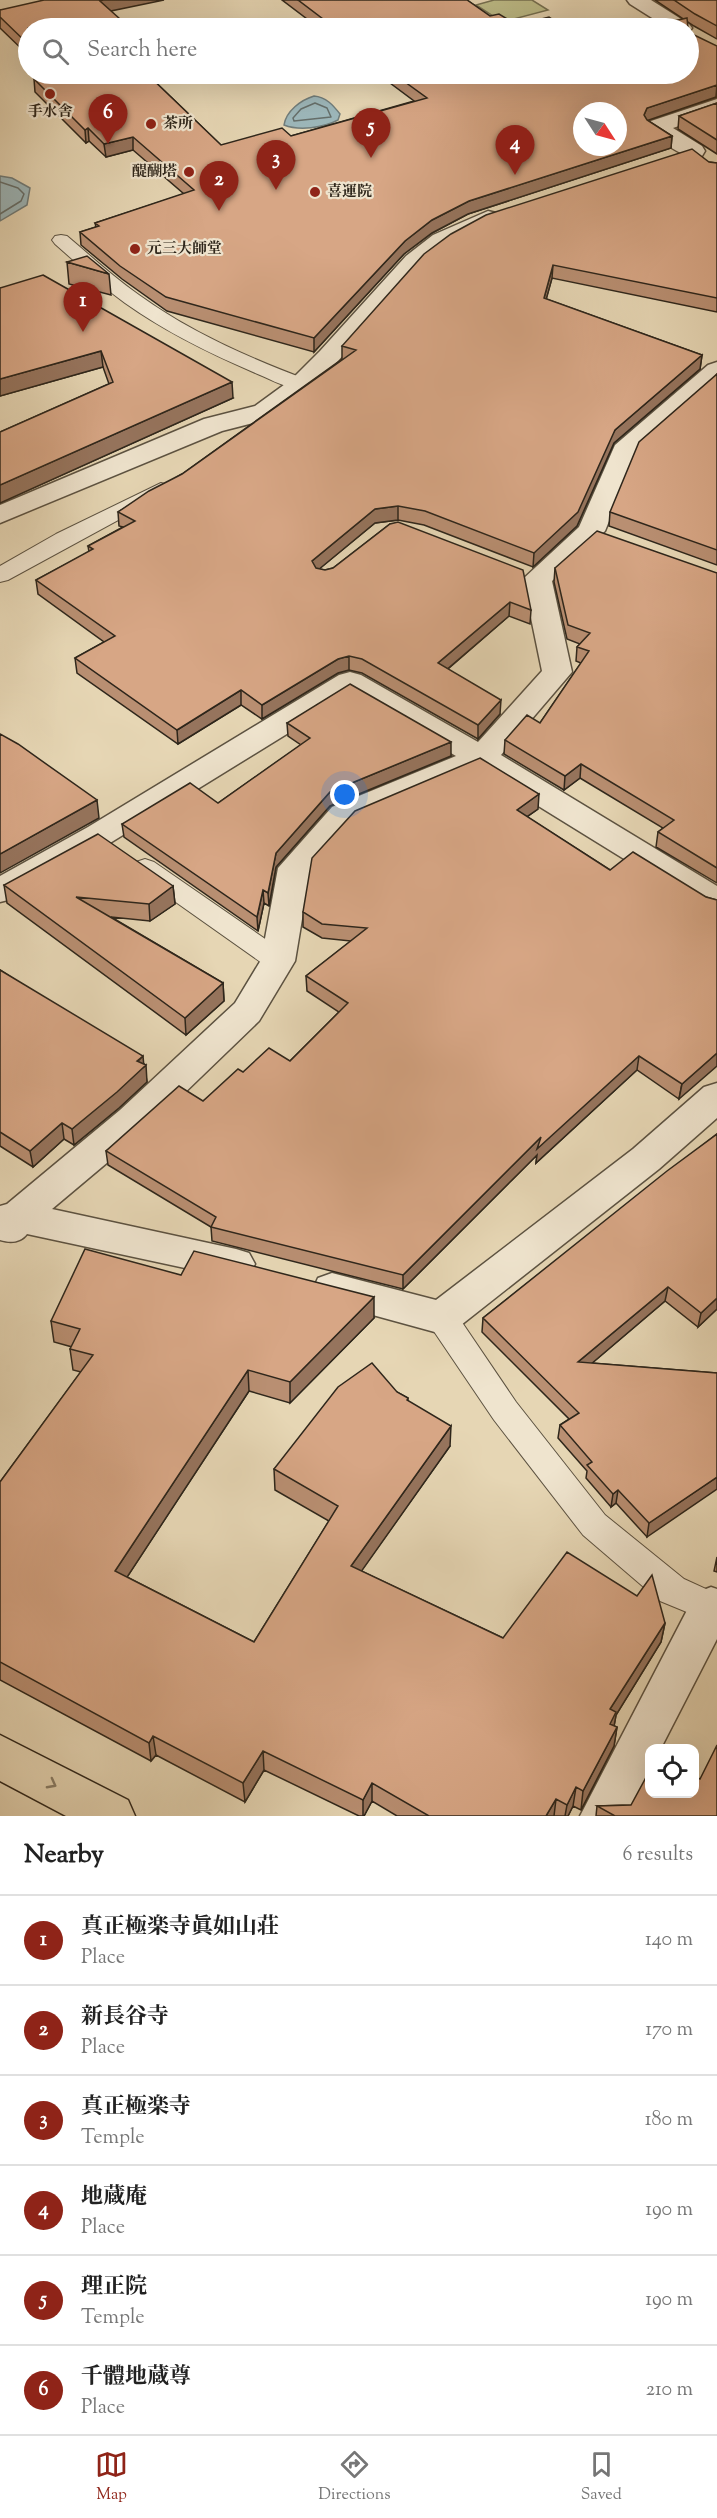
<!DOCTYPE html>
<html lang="en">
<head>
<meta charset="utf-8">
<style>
	body { margin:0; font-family:"Sorts Mill Goudy","Noto Serif JP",serif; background:#f6f6f6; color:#222 }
	.controls { position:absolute; right:18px; bottom:18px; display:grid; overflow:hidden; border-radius:12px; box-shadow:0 6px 24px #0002 }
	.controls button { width:54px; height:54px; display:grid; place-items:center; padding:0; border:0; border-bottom:2px solid #e0e0e0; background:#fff; color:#222; font:30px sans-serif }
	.compass { position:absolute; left:573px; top:102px; width:54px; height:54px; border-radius:50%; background:#fff; box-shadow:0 6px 24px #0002; rotate:126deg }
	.you { position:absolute; left:345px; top:795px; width:21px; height:21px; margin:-15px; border:4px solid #fff; border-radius:50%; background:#1a73e8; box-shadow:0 0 0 9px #1a73e833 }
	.badge { display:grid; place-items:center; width:39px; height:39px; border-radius:50%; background:#8f2418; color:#fff; font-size:20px; font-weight:700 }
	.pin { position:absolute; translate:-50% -50px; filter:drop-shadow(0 2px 3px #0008) }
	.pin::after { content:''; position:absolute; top:32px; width:21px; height:18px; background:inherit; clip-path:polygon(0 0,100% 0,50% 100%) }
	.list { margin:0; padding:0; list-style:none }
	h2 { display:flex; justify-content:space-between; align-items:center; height:78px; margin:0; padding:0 24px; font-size:26px }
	h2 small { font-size:20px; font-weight:400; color:#767676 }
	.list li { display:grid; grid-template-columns:39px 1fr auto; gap:18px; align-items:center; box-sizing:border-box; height:90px; padding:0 24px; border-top:2px solid #e0e0e0 }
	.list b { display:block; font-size:22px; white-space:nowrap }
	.list p { margin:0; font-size:20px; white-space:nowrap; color:#767676 }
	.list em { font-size:20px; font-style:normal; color:#767676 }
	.icon { flex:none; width:33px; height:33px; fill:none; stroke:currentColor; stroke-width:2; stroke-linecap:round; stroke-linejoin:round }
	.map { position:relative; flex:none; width:717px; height:1816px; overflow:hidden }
	.search { position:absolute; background:#fff; box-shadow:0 6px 24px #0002; left:18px; right:18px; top:18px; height:66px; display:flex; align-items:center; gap:15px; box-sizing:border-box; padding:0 21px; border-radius:33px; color:#767676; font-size:22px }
	.sheet { height:618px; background:#fff }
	nav { display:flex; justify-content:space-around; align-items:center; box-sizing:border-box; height:84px; border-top:2px solid #e0e0e0; background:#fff; font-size:16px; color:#767676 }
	nav a { display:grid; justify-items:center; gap:3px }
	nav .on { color:#8f2418 }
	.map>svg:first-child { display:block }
	.green { fill:#bdbc88; stroke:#767152; stroke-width:1.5 }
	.water { fill:#9cb6b9; stroke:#707c7a; stroke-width:1.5 }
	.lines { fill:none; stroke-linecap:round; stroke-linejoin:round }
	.shore { stroke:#656e6a; stroke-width:1.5 }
	.service-casing { stroke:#5c5241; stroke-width:2 }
	.minor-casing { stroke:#5c5241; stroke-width:3 }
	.primary-casing { stroke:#2e261b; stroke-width:3 }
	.service { fill:#efe4ce; fill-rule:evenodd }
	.minor { fill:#efe4ce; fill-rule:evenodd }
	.primary { fill:#e6d6b4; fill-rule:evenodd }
	.wall { fill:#b98f72; stroke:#2e261b; stroke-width:1.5 }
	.shaded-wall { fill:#96745d; stroke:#2e261b; stroke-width:1.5 }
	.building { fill:#d7a685; stroke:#2e261b; stroke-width:1.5; fill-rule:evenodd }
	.oneway { stroke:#8a7e68 }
	.poi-dot { fill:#8f2418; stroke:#efe4ce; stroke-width:2 }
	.labels { text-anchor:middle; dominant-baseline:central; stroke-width:4.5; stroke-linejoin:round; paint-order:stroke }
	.far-poi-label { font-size:15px; font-weight:bold; fill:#2e261b; stroke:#efe4ce; text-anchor:start }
</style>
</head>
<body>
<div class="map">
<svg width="717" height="1816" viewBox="0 0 717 1816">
	<rect width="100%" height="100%" fill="#e6d6b4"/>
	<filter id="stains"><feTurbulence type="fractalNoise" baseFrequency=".00333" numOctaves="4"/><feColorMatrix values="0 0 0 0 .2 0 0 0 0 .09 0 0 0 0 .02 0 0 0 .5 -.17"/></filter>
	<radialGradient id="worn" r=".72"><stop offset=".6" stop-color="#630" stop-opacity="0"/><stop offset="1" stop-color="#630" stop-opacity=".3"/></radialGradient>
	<!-- green -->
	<path class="green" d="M494 0H532L548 10 502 22 476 5Z"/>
	<!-- water -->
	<path class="water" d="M314 96C326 97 333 105 340 114L338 120C323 128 299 131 284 125 286 111 301 100 314 96Z
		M0 176 12 178 30 188 27 205 0 221Z"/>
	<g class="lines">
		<!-- shore -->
		<path class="shore" d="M315 103 327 108 331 117 294 121 293 118 301 109Z
			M0 182 18 188 24 194 21 201 0 214"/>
		<defs>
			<path id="service" d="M61 235 67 236C91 256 113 277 139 295 190 332 249 358 308 380L311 384 308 388C293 392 274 381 260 375 213 355 167 333 125 303 100 285 78 264 55 244L52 240 55 236Z
				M161 483 168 485 171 489 168 493 8 580 0 582V566L56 534Z
				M145 859 154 862 287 954 291 961 287 968 278 970 269 968 136 874 132 868 136 862Z
				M442 1306 453 1309 516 1402 605 1515 684 1579 717 1594V1620L711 1622 660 1601 583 1535 494 1420 431 1327 427 1318 431 1309Z"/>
			<path id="minor" d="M627 0H651L689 24 692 28 688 33V28H668L630 4Z
				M717 99V113L673 128 702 146 705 151 702 156C683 160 664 142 648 132L645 127 648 122Z
				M488 211 496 213 500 218 496 223 449 245 422 266 338 361 310 389 273 418 222 431 0 523V505L204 419 255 406 292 379 320 351 406 256 433 235Z
				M717 362V383L636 454 605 531 552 581 572 672 501 755 717 886V913L705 909 480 770 354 823 310 871 295 961 259 1021 146 1130 52 1209 236 1249 249 1253 255 1264 249 1275 236 1279 27 1234C20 1243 10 1243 0 1240V1206L7 1204 120 1110 235 1003 261 960 278 868 332 807 456 756 350 695 110 843 12 899 0 902V876L88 827 339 675 350 672 361 675 478 742 542 671 523 579 579 527 615 445 708 365Z
				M717 1083V1118L659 1169 456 1329 442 1334 318 1300 313 1289 318 1278 332 1273 436 1300 633 1149 704 1087Z
				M711 1587 717 1589V1639L661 1748H650V1772L627 1816H580L696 1593Z"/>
			<path id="primary" d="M0 1735 128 1800 135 1816H66L0 1781Z"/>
		</defs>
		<!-- service casing -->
		<use href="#service" class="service-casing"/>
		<!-- minor casing -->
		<use href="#minor" class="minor-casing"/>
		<!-- primary casing -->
		<use href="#primary" class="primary-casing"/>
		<!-- service -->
		<use href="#service" class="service"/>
		<!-- minor -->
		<use href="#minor" class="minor"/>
		<!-- primary -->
		<use href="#primary" class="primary"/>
	</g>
	<!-- wall -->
	<path class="wall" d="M282 0H467L490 16 517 25H561L576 28H319Z
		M655 0H717V39L694 26Z
		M0 10 111 11 28 28V55L0 28Z
		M717 46V97L647 120 672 136 671 148 468 214 432 233 404 254 314 352 167 311 122 279 81 245 80 232 96 227 95 223 184 194 133 150 106 157 89 141 86 143 35 92 34 79 50 75 48 74H147L221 145 291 136 414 101 378 74H688Z
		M717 103V154L678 129 679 116Z
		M709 162 717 163V312L552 278 546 299 702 355 700 369 614 443 577 526 533 567 424 525 398 520 375 523 319 569 325 570 333 568 390 524 531 610 530 624 509 616 448 669 500 714 478 739 362 673 349 670 338 673 262 719 241 705 178 744 77 673 75 658 104 642 38 594 36 580 89 552 88 546 123 527 119 526 118 512 182 474 342 359V346Z
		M67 262 109 274 111 295 69 284Z
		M0 288 233 398 0 503V432L109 384 103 367 0 396Z
		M717 374V565L609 526 610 512Z
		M555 568 717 573V883L656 847 658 832 663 828 580 778 564 790 504 754 505 740 540 723 581 663 576 661 577 647 580 644 567 639 554 582Z
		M287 723 451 756 330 806 276 867 269 906 264 903 258 931 124 837 122 824 218 803 301 745 288 736Z
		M538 809 527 817 610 870 717 900 679 1099 637 1070 536 1163 537 1155 403 1289 212 1241 211 1227 108 1165 106 1151 203 1101 243 1072 290 1061 339 1012 307 991 306 976 351 941 322 938 303 927V912Z
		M4 885 173 886 175 904 150 921 111 917 223 983 224 1001 186 1035 7 903Z
		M0 970 144 1064 147 1082 119 1108 74 1145 64 1139 33 1167 0 1146Z
		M717 1134V1309L698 1327 665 1301 592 1363 717 1373 647 1537 616 1503 611 1507 586 1478 587 1471 558 1438 560 1425 569 1419 482 1332 483 1318Z
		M181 1275 374 1318 290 1403 249 1391 127 1577 254 1642 329 1521 275 1490 274 1469 397 1392 408 1398V1401L450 1446 361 1571 503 1638 665 1623 661 1642 616 1715 614 1726 617 1727 614 1746 581 1810 573 1806 568 1816H397L372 1801 364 1816H359L264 1770 245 1802 156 1755 151 1761 0 1680V1482L81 1372 73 1370 70 1349 72 1347 54 1342 51 1321Z
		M717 1557V1572L714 1571Z
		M700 1779 717 1816H596L597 1806 631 1805Z"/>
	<!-- shaded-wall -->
	<path class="shaded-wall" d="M103 0H164L101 13 100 1Z
		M717 85 716 97 646 121 644 115 647 108Z
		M88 128 89 141 86 143 85 130Z
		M672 136 671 148 468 214 432 233 404 254 314 352V338L405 241 432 220 469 201Z
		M133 137V150L106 157 104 144Z
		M553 265 552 278 543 311 544 298Z
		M101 351 103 367 0 396V379Z
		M702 355 700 369 614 443 577 526 533 567 534 553 615 430Z
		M232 382 233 398 0 503V485Z
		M398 506V520L375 523 312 575V561L375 509Z
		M510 602 509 616 438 677V663Z
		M349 656V670L338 673 262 719V705L338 659Z
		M241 690V705L178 744 177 730Z
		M501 700 500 714 478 739V725Z
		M451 742V756L330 806 276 867 269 906 268 893 276 853 330 792Z
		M581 764 580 778 564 790 565 776Z
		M539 794 538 809 516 824 517 810Z
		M97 800 99 818 0 873V854Z
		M173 886 175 904 150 921 149 904Z
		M263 890 264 903 258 931 257 917Z
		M223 983 224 1001 186 1035 185 1018Z
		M717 1053V1066L679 1099 682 1084Z
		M143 1056 144 1067 146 1065 147 1082 119 1108 74 1145 72 1129Z
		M639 1056 637 1070 536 1163 537 1155 403 1289V1275L541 1137Z
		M62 1123 64 1139 33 1167 30 1151Z
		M668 1287 665 1301 577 1376 578 1362Z
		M374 1297V1318L290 1403V1382Z
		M717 1298V1309L698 1327 701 1313Z
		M248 1370 249 1391 118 1591 115 1571Z
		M451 1426 450 1446 351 1586V1566Z
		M717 1477V1489L647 1537 649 1523Z
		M618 1490 616 1503 611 1507 613 1494Z
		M665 1623 661 1642 616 1715 613 1732 607 1743 610 1709Z
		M617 1727 614 1746 581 1810 583 1791Z
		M153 1736 156 1755 151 1761 149 1743Z
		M263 1751 264 1770 245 1802 243 1783Z
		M372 1783V1801L364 1816H363V1800Z
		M576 1787 573 1806 568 1816H565L567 1805Z
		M556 1799 554 1816H546Z"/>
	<!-- building -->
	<path class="building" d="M44 0H103L100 1 130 28H28V44L0 17V10Z
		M298 0H467L490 16 499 14 517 25 549 17 561 25 569 23 576 28H335Z
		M674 0H717V26L695 14Z
		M687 18 688 28H643Z
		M688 32 717 46V85L647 108 644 115 647 120 672 136 469 201 432 220 405 241 314 338 166 297 120 266 80 232 99 226 95 223 194 190 133 137 104 144 88 128 85 130 34 79 58 74H147L221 145 282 128 291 136 427 98 394 74H688ZM582 111H618V147H582Z
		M717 103V140L679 116Z
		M692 149 709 162 717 163V298L553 265 544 298 702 355 615 430 578 512 534 553 425 511 398 506 375 509 312 561 316 568 325 570 333 568 390 524 398 522 523 570 531 610 510 602 438 663 501 700 478 725 362 659 349 656 338 659 262 705 241 690 177 730 75 658 115 636 36 580 93 549 88 546 135 521 118 512 149 491 182 474 356 350 342 346 424 254 451 234 486 215Z
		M87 256 109 274 67 262Z
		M43 275 232 382 0 485V432L113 382 101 351 0 379V288Z
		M717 374V550L610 512 639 442Z
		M597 531 717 573V868L658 832 674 820 581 764 565 776 505 740 527 715 540 723 589 651 577 647 590 633 568 625 555 568Z
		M350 684 451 742 330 792 276 853 268 893 263 890 257 917 122 824 190 783 218 803 310 738 287 723Z
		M0 734 18 744 97 800 0 854Z
		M480 758 539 794 517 810 610 870 633 852 706 897 717 900V1053L682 1084 639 1056 537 1149 541 1137 403 1275 211 1227 216 1217 106 1151 179 1086 203 1101 238 1069 243 1072 269 1048 290 1061 348 1003 306 976 367 928 322 924 303 912 312 858 355 811Z
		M98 834 173 886 149 904 76 897 223 983 185 1018 4 885Z
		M0 970 143 1056 137 1061 146 1065 117 1092 72 1129 62 1123 30 1151 0 1132Z
		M717 1134V1298L701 1313 668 1287 578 1362 717 1373V1477L649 1523 618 1490 613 1494 587 1465 592 1462 560 1425 579 1413 483 1318 667 1171Z
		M85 1249 181 1275 194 1251 374 1297 290 1382 248 1370 115 1571 254 1642 338 1506 274 1469 338 1387 372 1363 397 1392 408 1398 407 1400 451 1426 351 1566 503 1638 567 1552 637 1596 652 1575 665 1623 610 1709 616 1712 610 1724 617 1727 583 1791 576 1787 567 1805 556 1799 546 1816H429L372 1783 363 1800 263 1751 243 1783 153 1736 149 1743 0 1662V1482L93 1355 70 1349 80 1329 51 1321Z
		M717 1745V1816H615L597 1806 631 1805 650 1770V1794H694V1776L700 1779Z"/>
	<!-- one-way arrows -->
	<defs><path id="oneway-chevron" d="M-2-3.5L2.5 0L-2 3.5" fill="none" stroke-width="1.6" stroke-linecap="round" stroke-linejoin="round" transform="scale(1.5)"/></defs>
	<use class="oneway" href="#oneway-chevron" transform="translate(52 1784) rotate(28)"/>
	<!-- markers -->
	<g class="poi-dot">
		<circle cx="50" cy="94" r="6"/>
		<circle cx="151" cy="124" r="6"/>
		<circle cx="189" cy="172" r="6"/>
		<circle cx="315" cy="192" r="6"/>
		<circle cx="135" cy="249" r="6"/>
	</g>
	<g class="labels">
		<!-- far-poi labels -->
		<g class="far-poi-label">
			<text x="50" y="112" text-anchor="middle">手水舎</text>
			<text x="163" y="124">茶所</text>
			<text x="177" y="172" text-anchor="end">醍醐塔</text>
			<text x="327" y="192">喜運院</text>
			<text x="147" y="249">元三大師堂</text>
		</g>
	</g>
	<rect width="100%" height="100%" filter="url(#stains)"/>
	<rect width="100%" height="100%" fill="url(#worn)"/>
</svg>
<div class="controls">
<button><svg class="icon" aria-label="locate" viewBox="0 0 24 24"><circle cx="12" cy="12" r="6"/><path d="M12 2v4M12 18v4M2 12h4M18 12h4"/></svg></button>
</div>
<svg class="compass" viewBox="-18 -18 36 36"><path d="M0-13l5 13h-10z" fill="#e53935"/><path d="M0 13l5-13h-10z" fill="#767676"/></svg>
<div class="you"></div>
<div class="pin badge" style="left:83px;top:332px">1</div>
<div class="pin badge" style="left:219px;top:211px">2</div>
<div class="pin badge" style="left:276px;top:190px">3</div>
<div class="pin badge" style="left:515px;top:175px">4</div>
<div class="pin badge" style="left:371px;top:158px">5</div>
<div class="pin badge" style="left:108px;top:144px">6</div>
<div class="search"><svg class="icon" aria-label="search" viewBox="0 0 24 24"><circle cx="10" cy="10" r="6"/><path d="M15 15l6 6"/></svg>Search here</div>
</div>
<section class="sheet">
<h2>Nearby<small>6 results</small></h2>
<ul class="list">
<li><span class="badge">1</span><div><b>真正極楽寺眞如山荘</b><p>Place</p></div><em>140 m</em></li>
<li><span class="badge">2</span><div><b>新長谷寺</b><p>Place</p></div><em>170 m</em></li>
<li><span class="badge">3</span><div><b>真正極楽寺</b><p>Temple</p></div><em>180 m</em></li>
<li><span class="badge">4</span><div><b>地蔵庵</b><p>Place</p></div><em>190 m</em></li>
<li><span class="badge">5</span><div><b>理正院</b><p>Temple</p></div><em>190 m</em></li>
<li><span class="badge">6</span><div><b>千體地蔵尊</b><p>Place</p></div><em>210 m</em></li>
</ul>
</section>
<nav>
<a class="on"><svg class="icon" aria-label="map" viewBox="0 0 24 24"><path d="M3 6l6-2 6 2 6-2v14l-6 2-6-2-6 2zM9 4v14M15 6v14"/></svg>Map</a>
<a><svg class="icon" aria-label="directions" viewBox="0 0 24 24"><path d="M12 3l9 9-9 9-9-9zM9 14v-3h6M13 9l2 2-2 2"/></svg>Directions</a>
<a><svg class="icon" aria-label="saved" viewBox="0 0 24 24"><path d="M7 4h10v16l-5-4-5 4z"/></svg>Saved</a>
</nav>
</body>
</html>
